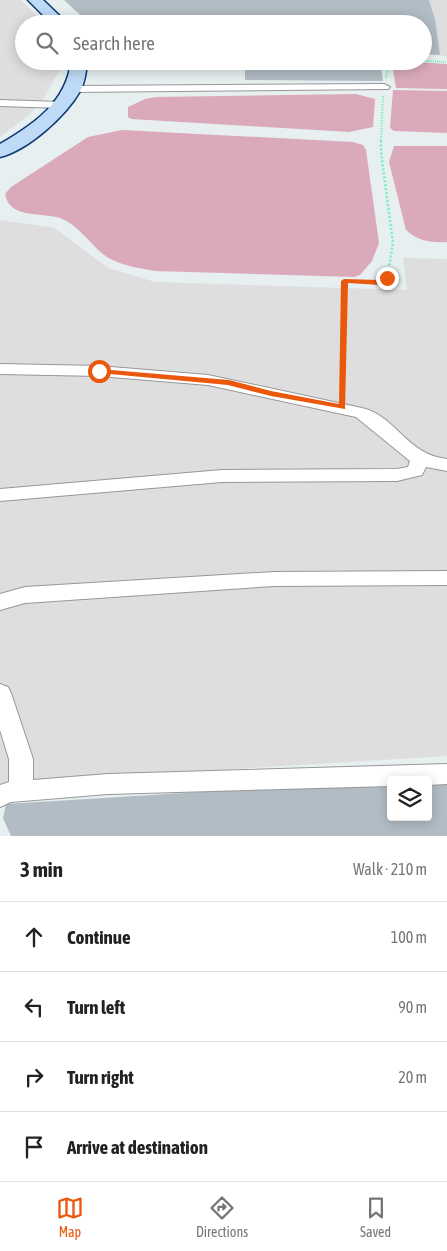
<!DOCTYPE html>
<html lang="en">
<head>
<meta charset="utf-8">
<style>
	body { margin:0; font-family:"Asap Condensed",sans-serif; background:#f2f2f2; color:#222 }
	.controls { position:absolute; right:15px; bottom:15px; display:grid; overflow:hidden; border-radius:5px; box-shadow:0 2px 12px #0003 }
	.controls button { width:45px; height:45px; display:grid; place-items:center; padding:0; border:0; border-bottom:1px solid #e0e0e0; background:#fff; color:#222; font:25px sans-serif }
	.stop { position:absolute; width:15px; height:15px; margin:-11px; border:4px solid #ea580c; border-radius:50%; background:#fff }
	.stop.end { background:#ea580c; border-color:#fff; box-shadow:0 1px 5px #0008 }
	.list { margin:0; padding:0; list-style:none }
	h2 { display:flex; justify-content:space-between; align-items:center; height:65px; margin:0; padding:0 20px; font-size:21px }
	h2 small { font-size:16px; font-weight:400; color:#767676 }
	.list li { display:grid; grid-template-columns:32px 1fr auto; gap:15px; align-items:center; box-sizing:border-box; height:70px; padding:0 20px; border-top:1px solid #e0e0e0 }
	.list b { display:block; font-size:19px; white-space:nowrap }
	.list em { font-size:16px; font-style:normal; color:#767676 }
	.icon { flex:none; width:28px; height:28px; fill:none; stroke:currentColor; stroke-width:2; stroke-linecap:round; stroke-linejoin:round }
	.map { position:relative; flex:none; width:447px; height:836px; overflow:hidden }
	.search { position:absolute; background:#fff; box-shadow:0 2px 12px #0003; left:15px; right:15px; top:15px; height:55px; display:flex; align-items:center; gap:12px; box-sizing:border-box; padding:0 18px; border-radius:28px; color:#767676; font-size:19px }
	.sheet { height:345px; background:#fff }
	nav { display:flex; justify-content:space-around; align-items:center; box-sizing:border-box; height:70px; border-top:1px solid #e0e0e0; background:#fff; font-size:14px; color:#767676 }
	nav a { display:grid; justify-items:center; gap:2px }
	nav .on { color:#ea580c }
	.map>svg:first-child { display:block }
	.residential { fill:#dddedd }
	.construction { fill:#b2bcc4 }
	.water { fill:#dbaaba }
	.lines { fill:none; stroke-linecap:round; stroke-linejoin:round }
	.street-casing { stroke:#979797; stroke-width:2 }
	.secondary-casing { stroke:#0b3972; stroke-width:3 }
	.path-far2 { stroke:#75f2ba; stroke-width:2; stroke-dasharray:1 1; stroke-linecap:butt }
	.path-far1 { stroke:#75f2ba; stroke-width:2.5; stroke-dasharray:2 2; stroke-linecap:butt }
	.path { stroke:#75f2ba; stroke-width:3; stroke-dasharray:2.5 2.5; stroke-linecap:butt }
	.street { fill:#fff; fill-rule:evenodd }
	.secondary { fill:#bedaf6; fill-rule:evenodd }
	.route { fill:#ea580c }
</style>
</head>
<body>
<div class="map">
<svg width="447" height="836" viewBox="0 0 447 836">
	<rect width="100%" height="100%" fill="#e7eff0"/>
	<!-- residential -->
	<path class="residential" d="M0 0H21L45 24H24V61H60L59 71 44 98 31 113 0 137Z
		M429 0H447V57L440 55 435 19Z
		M0 220 55 228 108 268 155 282 407 290 403 258 447 259V756L86 778 0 788Z"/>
	<!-- construction -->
	<path class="construction" d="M64 0H429L435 19 440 55 423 54V24H102L101 22 89 23Z
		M245 61H380L383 81 245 80Z
		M428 784H447V836H11L3 818 6 804 249 789 391 785V817H428Z"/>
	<!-- water -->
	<path class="water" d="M399 61 447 64V89L396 88 392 64Z
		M393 90 447 91V133L394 131 390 128Z
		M356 94 375 99 373 127 349 132 131 119 128 117V107L145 99 156 97Z
		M122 130 353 142 363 145 366 150 379 243 372 261 360 275 354 277 155 271C140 268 121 266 107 257 91 246 79 225 60 218 41 212 9 219 5 194L11 187 88 137Z
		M394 146H447V242C431 243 418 241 406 230L389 162Z"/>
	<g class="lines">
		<defs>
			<path id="street" d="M384 84 390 87 388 89 72 92 66 89 72 86Z
				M0 100 61 102 67 105 61 108 0 106Z
				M0 364 99 366 208 375 362 408C396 416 407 455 447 459V471L426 467 422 475 397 481 222 482 0 501V489L222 470 397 469 408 467 410 461 356 417 208 385 99 376 0 374Z
				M447 571V585L274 586 25 603 0 610V594L25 587 274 572Z
				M0 684 8 687 11 693 33 759V780L108 774 447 764V784L428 785V780H391V786L108 794 11 802 0 807V785L9 782V759L0 730Z"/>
			<path id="secondary" d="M28 0H43L68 24H52Z
				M71 61H87C86 72 85 82 80 91 66 116 28 150 0 157V144C33 125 67 102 71 61Z"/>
		</defs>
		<!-- street casing -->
		<use href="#street" class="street-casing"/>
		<!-- secondary casing -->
		<use href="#secondary" class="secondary-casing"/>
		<!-- path-far2 -->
		<path class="path-far2" d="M423 61 447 62
			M386 78 389 61
			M381 141 383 96"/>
		<!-- path-far1 -->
		<path class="path-far1" d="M344 320V281L381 282 387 278 393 243 381 152V140"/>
		<!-- path -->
		<path class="path" d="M343 398 344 319"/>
		<!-- street -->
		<use href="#street" class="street"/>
		<!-- secondary -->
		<use href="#secondary" class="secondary"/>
	</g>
	<!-- route -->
	<path class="route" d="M387 276 390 279 381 285 348 283 345 409 271 396 228 385 99 373 95 371 99 369 229 380 271 391 339 404 341 281 344 279 379 280Z"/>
</svg>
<div class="controls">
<button><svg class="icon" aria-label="layers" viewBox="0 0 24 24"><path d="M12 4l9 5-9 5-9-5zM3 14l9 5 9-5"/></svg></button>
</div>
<div class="stop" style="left:99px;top:371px"></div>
<div class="stop end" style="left:387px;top:278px"></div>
<div class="search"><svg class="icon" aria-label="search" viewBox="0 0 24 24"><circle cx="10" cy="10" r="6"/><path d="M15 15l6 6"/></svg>Search here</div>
</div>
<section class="sheet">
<h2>3 min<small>Walk · 210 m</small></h2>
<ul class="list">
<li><svg class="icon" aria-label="ahead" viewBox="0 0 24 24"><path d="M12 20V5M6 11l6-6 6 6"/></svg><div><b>Continue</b></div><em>100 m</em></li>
<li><svg class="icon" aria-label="left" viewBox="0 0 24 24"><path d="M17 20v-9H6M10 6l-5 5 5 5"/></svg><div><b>Turn left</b></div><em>90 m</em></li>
<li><svg class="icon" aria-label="right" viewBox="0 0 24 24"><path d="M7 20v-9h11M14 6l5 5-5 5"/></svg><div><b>Turn right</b></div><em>20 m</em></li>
<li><svg class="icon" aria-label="arrive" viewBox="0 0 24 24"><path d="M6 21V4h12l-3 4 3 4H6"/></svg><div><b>Arrive at destination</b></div></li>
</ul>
</section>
<nav>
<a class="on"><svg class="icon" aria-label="map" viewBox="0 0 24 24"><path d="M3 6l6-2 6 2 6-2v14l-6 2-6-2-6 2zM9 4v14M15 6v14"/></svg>Map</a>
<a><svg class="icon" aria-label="directions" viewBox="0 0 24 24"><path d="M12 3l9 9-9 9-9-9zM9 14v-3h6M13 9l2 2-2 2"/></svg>Directions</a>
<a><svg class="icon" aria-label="saved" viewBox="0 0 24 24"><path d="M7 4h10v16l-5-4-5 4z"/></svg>Saved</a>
</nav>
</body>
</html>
